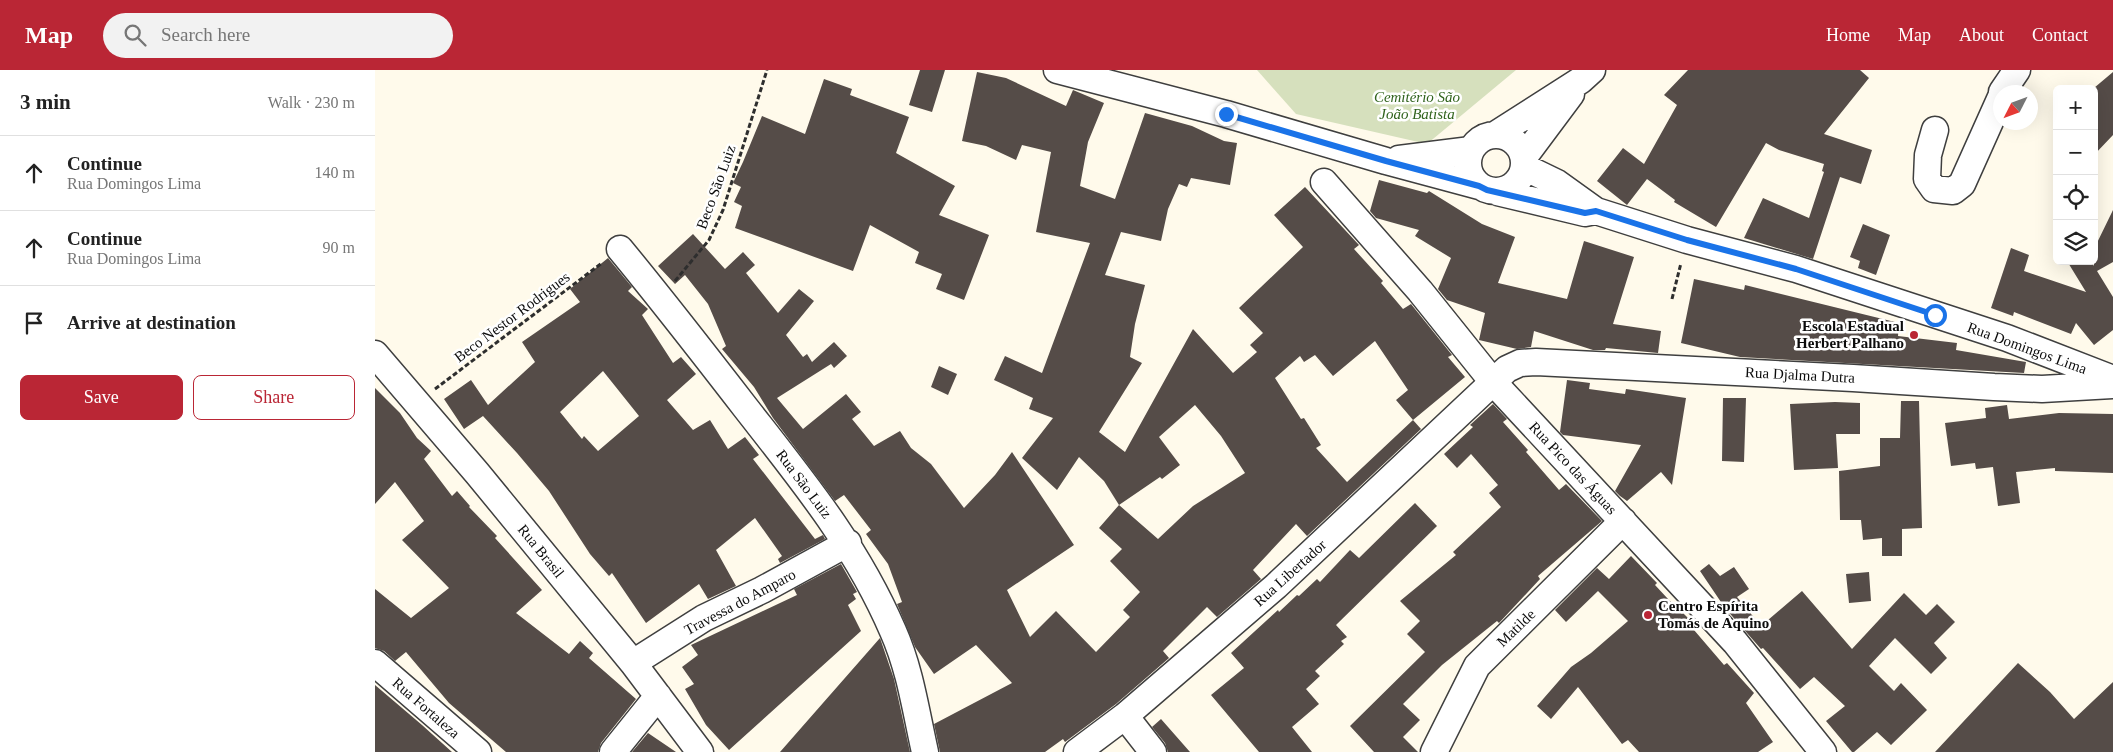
<!DOCTYPE html>
<html lang="en">
<head>
<meta charset="utf-8">
<style>
	body { margin:0; font-family:Georgia,serif; background:#f2f2f2; color:#222 }
	.controls { position:absolute; right:15px; top:15px; display:grid; overflow:hidden; border-radius:8px; box-shadow:0 5px 20px #0002 }
	.controls button { width:45px; height:45px; display:grid; place-items:center; padding:0; border:0; border-bottom:1px solid #e0e0e0; background:#fff; color:#222; font:25px sans-serif }
	.compass { position:absolute; left:1618px; top:15px; width:45px; height:45px; border-radius:50%; background:#fff; box-shadow:0 5px 20px #0002; rotate:228deg }
	.stop { position:absolute; width:15px; height:15px; margin:-11px; border:4px solid #1a73e8; border-radius:50%; background:#fff }
	.stop.end { background:#1a73e8; border-color:#fff; box-shadow:0 1px 5px #0008 }
	.list { margin:0; padding:0; list-style:none }
	h2 { display:flex; justify-content:space-between; align-items:center; height:65px; margin:0; padding:0 20px; font-size:21px }
	h2 small { font-size:16px; font-weight:400; color:#767676 }
	.list li { display:grid; grid-template-columns:32px 1fr auto; gap:15px; align-items:center; box-sizing:border-box; height:75px; padding:0 20px; border-top:1px solid #e0e0e0 }
	.list b { display:block; font-size:19px; white-space:nowrap }
	.list p { margin:0; font-size:16px; white-space:nowrap; color:#767676 }
	.list em { font-size:16px; font-style:normal; color:#767676 }
	.actions { display:flex; gap:10px; padding:15px 20px }
	.actions a { flex:1; padding:11px 0; border:1px solid #ba2635; border-radius:8px; text-align:center; font-size:18px; color:#ba2635 }
	.actions .main { background:#ba2635; color:#fff }
	.icon { flex:none; width:28px; height:28px; fill:none; stroke:currentColor; stroke-width:2; stroke-linecap:round; stroke-linejoin:round }
	.map { position:relative; flex:none; width:1738px; height:682px; overflow:hidden }
	header { display:flex; align-items:center; gap:30px; box-sizing:border-box; height:70px; padding:0 25px; background:#ba2635; color:#fff }
	header strong { font-size:24px }
	nav { display:flex; gap:28px; margin-inline-start:auto; font-size:18px }
	.search { width:350px; height:45px; background:#f2f2f2; display:flex; align-items:center; gap:12px; box-sizing:border-box; padding:0 18px; border-radius:28px; color:#767676; font-size:19px }
	main { display:flex }
	aside { flex:1; background:#fff }
	.map>svg:first-child { display:block }
	.cemetery { fill:#d6e0bd }
	.building { fill:#554c48; fill-rule:evenodd }
	.lines { fill:none; stroke-linecap:round; stroke-linejoin:round }
	.minor-casing { stroke:#3f3f3f; stroke-width:29 }
	.path { stroke:#2e2e2e; stroke-width:3; stroke-dasharray:5 2.5; stroke-linecap:butt }
	.minor { stroke:#fff; stroke-width:26 }
	.route { stroke:#1a73e8; stroke-width:6 }
	.poi-dot { fill:#ba2635; stroke:#fff; stroke-width:2 }
	.labels { text-anchor:middle; dominant-baseline:central; stroke-width:5; stroke-linejoin:round; paint-order:stroke }
	.park-label { font-size:15px; font-style:italic; fill:#30631d; stroke:#fff }
	.street-label { font-size:15px; fill:#0c0c0c; stroke:#fff }
	.poi-label { font-size:15px; font-weight:bold; fill:#0c0c0c; stroke:#fff; text-anchor:end }
</style>
</head>
<body>
<header>
<strong>Map</strong>
<div class="search"><svg class="icon" aria-label="search" viewBox="0 0 24 24"><circle cx="10" cy="10" r="6"/><path d="M15 15l6 6"/></svg>Search here</div>
<nav><a>Home</a><a>Map</a><a>About</a><a>Contact</a></nav>
</header>
<main>
<aside>
<h2>3 min<small>Walk · 230 m</small></h2>
<ul class="list">
<li><svg class="icon" aria-label="ahead" viewBox="0 0 24 24"><path d="M12 20V5M6 11l6-6 6 6"/></svg><div><b>Continue</b><p>Rua Domingos Lima</p></div><em>140 m</em></li>
<li><svg class="icon" aria-label="ahead" viewBox="0 0 24 24"><path d="M12 20V5M6 11l6-6 6 6"/></svg><div><b>Continue</b><p>Rua Domingos Lima</p></div><em>90 m</em></li>
<li><svg class="icon" aria-label="arrive" viewBox="0 0 24 24"><path d="M6 21V4h12l-3 4 3 4H6"/></svg><div><b>Arrive at destination</b></div></li>
</ul>
<div class="actions"><a class="main">Save</a><a>Share</a></div>
</aside>
<div class="map">
<svg width="1738" height="682" viewBox="0 0 1738 682">
	<rect width="100%" height="100%" fill="#fffaeb"/>
	<!-- cemetery -->
	<path class="cemetery" d="M882 0H1141L1052 74 921 44Z"/>
	<!-- building -->
	<path class="building" d="M545 0H570L557 42 534 35Z
		M1313 0H1485L1494 8 1449 64 1497 80 1486 114 1465 107 1438 189 1369 168 1388 128 1434 148 1449 102 1447 101 1449 94 1404 80 1391 73 1341 157 1299 132 1300 130 1272 109 1252 135 1222 111 1248 78 1269 94 1302 35 1289 25Z
		M602 2 631 8 691 36 698 20 729 33 713 72 705 116 740 129 770 43 817 56 849 71 862 73 855 115 816 108 812 117 804 114 793 139 786 171 746 162 730 205 770 215 760 254 755 287 767 293 724 362 750 382 818 259 858 303 882 282 875 275 888 263 864 238 928 177 899 145 930 117 984 175 979 179 1008 211 1006 213 1028 239 1036 234 1077 285 1073 287 1090 307 1038 350 1046 359 932 466 921 454 878 500 886 509 842 547 832 537 788 581 794 588 741 634 690 672 688 669 670 682H565L559 654 637 613 601 575 559 604 540 577 522 534 527 532 513 494 491 464 496 460 469 425 460 431 398 348 379 317 347 279 351 276 333 234 310 205 300 214 283 196 318 164 350 199 368 182 380 195 371 203 403 243 424 219 439 231 411 265 428 287 432 284 437 292 459 272 472 286 459 298 456 294 402 328 428 359 471 324 486 342 477 349 499 376 525 361 536 378 556 394 589 438 620 405 637 382 699 475 632 520 655 567 681 541 721 582 755 547 748 540 765 522 735 491 747 479 724 458 744 435 729 411 704 387 682 420 647 388 678 348 654 339 658 328 619 310 630 286 667 303 715 173 661 162 676 82 647 75 641 90 611 76 587 71ZM1000 271 1033 320 1021 330 1038 350 972 412 941 378 946 375 929 348 926 349 900 308 925 286 929 292 940 285 958 306ZM820 335 846 366 870 403 818 436 783 469 744 435 785 407 787 409 805 395 784 367Z
		M1738 2V65L1719 85V18Z
		M449 9 477 19 475 25 534 47 521 83 580 116 564 145 614 165 589 230 561 219 567 204 540 193 544 182 495 155 478 201 360 158 367 136 359 132 366 117 358 113 368 92 387 46 430 64Z
		M1004 110 1052 123 1054 121 1107 154 1140 167 1123 213 1192 229 1209 171 1259 187 1238 254 1286 261 1283 283 1231 278 1230 280H1218L1159 261 1156 277 1142 279 1104 270 1110 243 1072 230 1063 219 1076 188 1040 166 1044 160 1001 148 995 141Z
		M1738 140V192L1722 201 1738 227V260L1719 275 1701 253 1696 264 1639 242 1638 246 1616 238 1636 178 1654 185 1649 201 1711 222 1692 191H1716L1719 196V179Z
		M1488 154 1515 165 1501 205 1483 198 1485 191 1475 187Z
		M233 188 257 217 253 221 273 239 267 245 298 293 306 287 321 304 292 330 318 360 335 350 353 379 370 367 384 385 378 389 440 469 448 465 450 469 405 493 403 489 407 486 380 448 341 480 361 516 333 529 324 514 271 553 237 503 234 506 215 484 174 421 142 383 108 346 89 359 69 329 96 310 113 335 160 292 147 272 205 232 195 219ZM228 301 264 346 223 381 209 366 207 369 185 342Z
		M1319 209 1369 220 1370 215 1524 253 1523 266 1582 273 1581 280 1651 292 1649 303 1365 287 1306 273Z
		M564 296 582 304 573 325 556 317Z
		M1192 310 1215 313 1214 319 1250 324 1251 319 1311 328 1297 415 1286 402 1252 431 1245 426 1240 421 1266 375 1188 365 1185 362Z
		M0 318 25 343 42 368 56 381 49 389 77 426 82 421 95 436 94 437 122 466 120 468 167 520 141 543 194 584 205 571 218 583 214 588 261 629 226 673 223 682H131L74 633 31 582 20 591 9 581 0 578V519L36 548 74 518 27 470 49 451 20 412 0 434Z
		M1348 328H1371L1369 392 1347 391Z
		M1526 331H1544L1547 458 1527 459V486H1507V468L1488 470 1486 450H1465L1464 401 1505 396V368H1525Z
		M1460 332 1485 333V364H1461L1463 398 1419 400 1415 334Z
		M1118 334 1132 349 1128 352 1153 380 1151 382 1184 420 1191 414 1227 451 1163 506 1165 509 1124 553 1122 551 1067 595 1028 634 1045 650 1028 667 1043 682H999L975 656 1050 582 1032 564 1045 551 1025 531 1081 485 1078 482 1126 437 1114 423 1123 415 1096 384 1082 398 1069 384 1098 357 1095 355Z
		M1632 335 1634 349 1684 343 1738 344V403L1680 401V398L1641 402 1645 433 1623 436 1618 397 1601 399 1600 393 1576 396 1570 353 1611 348 1610 338Z
		M1040 433 1062 456 961 555 972 567 966 571 969 574 940 601 945 606 931 619 944 634 917 657 937 682H884L836 625 869 598 856 583 903 540 904 542 922 525 924 526 942 509 945 512 975 480 984 488Z
		M1256 486 1282 513 1280 515 1307 544 1308 543 1322 557 1319 560 1349 595 1352 593 1379 623 1371 633 1398 672 1383 682H1264L1253 670 1247 674 1203 617 1176 649 1162 636 1196 597 1216 583 1253 551 1223 521 1191 552 1180 540 1222 498 1234 509Z
		M466 494 482 522 478 524 481 529 473 535 486 561 354 680 331 655 310 619 319 614 307 597 323 585 316 575 422 525 419 519Z
		M1334 494 1345 506 1359 497 1374 519 1362 527 1386 556 1427 521 1477 579 1529 523 1551 545 1562 534 1580 552 1559 573 1572 588 1556 604 1520 568 1494 596 1519 621 1526 613 1552 640 1516 675 1502 662 1479 682H1477L1451 651 1470 636 1439 607 1425 619 1388 578 1386 579 1350 538 1325 501Z
		M1494 502 1496 531 1474 533 1471 504Z
		M505 568 519 609 535 682H405Z
		M1643 593 1675 622 1699 649 1738 612V682H1560Z
		M0 615 47 655 77 682H0Z
		M786 649 815 682H793L790 673 777 657Z
		M273 663 301 682H257Z"/>
	<g class="lines">
		<defs>
			<path id="minor" d="M682 0 851 44 1011 91 1104 116
				M1627 22 1642 0
				M1560 60 1553 85 1552 109 1559 119 1578 121 1587 114 1626 27
				M1093 93a28 28 0 1 1 56 0a28 28 0 1 1-56 0Z
				M1120 65 1206 10 1217 0
				M1149 87 1196 24
				M1024 89 1096 80
				M1149 97 1182 113 1221 141 1312 170 1421 199 1632 268 1738 309
				M949 112 1045 221 1118 312 1360 572 1448 682
				M1122 122 1210 143 1220 141
				M245 179C288 231 329 284 370 337 427 410 481 475 518 561 535 599 541 642 550 682
				M0 284 102 403 258 593 325 682
				M0 593 103 682
				M258 593 329 548 387 520 473 473
				M750 646 778 682
				M238 682 283 626
				M702 682 750 646 901 516 1132 299 1145 293 1161 292 1478 308 1619 317 1667 319 1738 315
				M1059 682 1102 596 1248 451"/>
		</defs>
		<!-- minor casing -->
		<use href="#minor" class="minor-casing"/>
		<!-- path -->
		<path class="path" d="M300 211 334 170 348 140 392 0
			M1297 229 1306 193
			M60 319 227 193"/>
		<!-- minor -->
		<use href="#minor" class="minor"/>
	</g>
	<g class="lines">
		<!-- route -->
		<path class="route" d="M851 44 1011 91 1104 116 1112 120 1210 143 1221 141 1312 170 1421 199 1560 245"/>
	</g>
	<!-- markers -->
	<g class="poi-dot">
		<circle cx="1539" cy="265" r="5"/>
		<circle cx="1273" cy="545" r="5"/>
	</g>
	<g class="labels">
		<!-- park labels -->
		<g class="park-label">
			<text x="1042" y="27">Cemitério São<tspan x="1042" dy="17">João Batista</tspan></text>
		</g>
		<!-- street labels -->
		<g class="street-label">
			<text transform="translate(341 117) rotate(-70)">Beco São Luiz</text>
			<text transform="translate(137 247) rotate(-37)">Beco Nestor Rodrigues</text>
			<text transform="translate(1652 278) rotate(20)">Rua Domingos Lima</text>
			<text transform="translate(1425 305) rotate(3)">Rua Djalma Dutra</text>
			<text transform="translate(1198 398) rotate(47)">Rua Pico das Águas</text>
			<text transform="translate(429 414) rotate(53)">Rua São Luiz</text>
			<text transform="translate(166 481) rotate(51)">Rua Brasil</text>
			<text transform="translate(915 503) rotate(-42)">Rua Libertador</text>
			<text transform="translate(365 532) rotate(-28)">Travessa do Amparo</text>
			<text transform="translate(1141 558) rotate(-44)">Matilde</text>
			<text transform="translate(51 638) rotate(41)">Rua Fortaleza</text>
		</g>
		<!-- poi labels -->
		<g class="poi-label">
			<text x="1529" y="256">Escola Estadual<tspan x="1529" dy="17">Herbert Palhano</tspan></text>
			<text x="1283" y="536" text-anchor="start">Centro Espírita<tspan x="1283" dy="17">Tomás de Aquino</tspan></text>
		</g>
	</g>
</svg>
<div class="controls">
<button>+</button>
<button>−</button>
<button><svg class="icon" aria-label="locate" viewBox="0 0 24 24"><circle cx="12" cy="12" r="6"/><path d="M12 2v4M12 18v4M2 12h4M18 12h4"/></svg></button>
<button><svg class="icon" aria-label="layers" viewBox="0 0 24 24"><path d="M12 4l9 5-9 5-9-5zM3 14l9 5 9-5"/></svg></button>
</div>
<svg class="compass" viewBox="-18 -18 36 36"><path d="M0-13l5 13h-10z" fill="#e53935"/><path d="M0 13l5-13h-10z" fill="#767676"/></svg>
<div class="stop" style="left:1560px;top:245px"></div>
<div class="stop end" style="left:851px;top:44px"></div>
</div>
</main>
</body>
</html>
